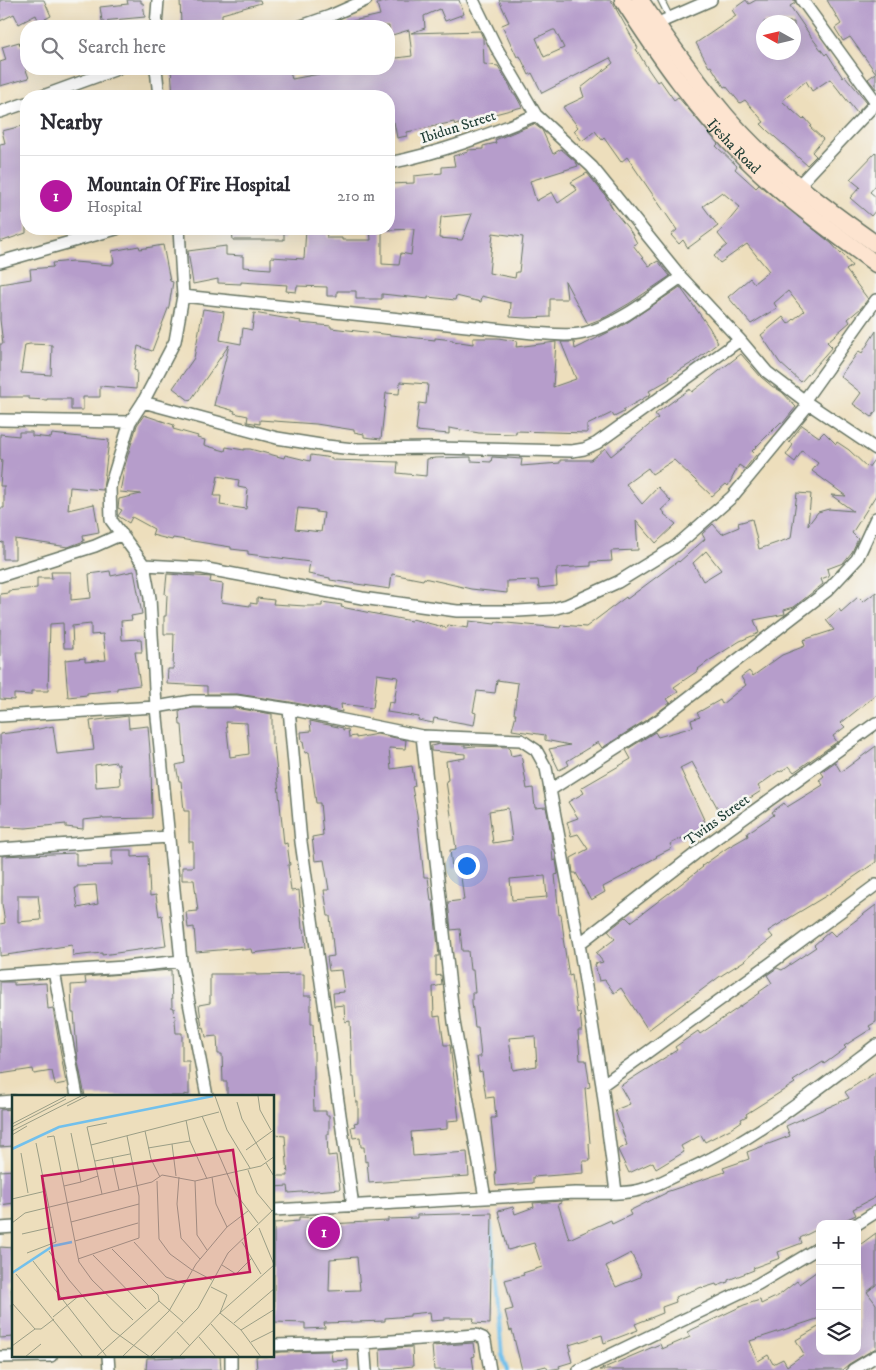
<!DOCTYPE html>
<html lang="en">
<head>
<meta charset="utf-8">
<style>
	body { margin:0; font-family:"IM FELL DW Pica",serif; background:#f2f2f3; color:#2b2b33 }
	.controls { position:absolute; right:15px; bottom:15px; display:grid; overflow:hidden; border-radius:10px; box-shadow:0 5px 20px #0002 }
	.controls button { width:45px; height:45px; display:grid; place-items:center; padding:0; border:0; border-bottom:1px solid #e1e1e2; background:#fff; color:#2b2b33; font:25px sans-serif }
	.compass { position:absolute; left:756px; top:15px; width:45px; height:45px; border-radius:50%; background:#fff; box-shadow:0 5px 20px #0002; rotate:278deg }
	.you { position:absolute; left:466px; top:865px; width:18px; height:18px; margin:-12px; border:4px solid #fff; border-radius:50%; background:#1a73e8; box-shadow:0 0 0 8px #1a73e833 }
	.badge { display:grid; place-items:center; width:32px; height:32px; border-radius:50%; background:#b5179e; color:#fff; font-size:16px; font-weight:700 }
	.pin { position:absolute; translate:-50% -50%; border:2px solid #fff; box-shadow:0 1px 5px #0006 }
	.list { margin:0; padding:0; list-style:none }
	h2 { display:flex; justify-content:space-between; align-items:center; height:65px; margin:0; padding:0 20px; font-size:21px }
	h2 small { font-size:16px; font-weight:400; color:#7c7c81 }
	.list li { display:grid; grid-template-columns:32px 1fr auto; gap:15px; align-items:center; box-sizing:border-box; height:80px; padding:0 20px; border-top:1px solid #e1e1e2 }
	.list b { display:block; font-size:19px; white-space:nowrap }
	.list p { margin:0; font-size:16px; white-space:nowrap; color:#7c7c81 }
	.list em { font-size:16px; font-style:normal; color:#7c7c81 }
	.icon { flex:none; width:28px; height:28px; fill:none; stroke:currentColor; stroke-width:2; stroke-linecap:round; stroke-linejoin:round }
	.map { position:relative; flex:none; width:876px; height:1370px; overflow:hidden }
	.search { position:absolute; background:#fff; box-shadow:0 5px 20px #0002; left:20px; top:20px; width:375px; height:55px; display:flex; align-items:center; gap:12px; box-sizing:border-box; padding:0 18px; border-radius:20px; color:#7c7c81; font-size:19px }
	.panel { position:absolute; background:#fff; box-shadow:0 5px 20px #0002; left:20px; top:90px; width:375px; height:145px; border-radius:20px }
	.map>svg:first-child { display:block }
	.lines { fill:none; stroke-linecap:round; stroke-linejoin:round }
	.stream { stroke:#72c0ec; stroke-width:4 }
	.building { fill:#b69dcb; fill-rule:evenodd }
	.lane-casing { stroke:#677564; stroke-width:8 }
	.street-casing { stroke:#677564; stroke-width:14 }
	.secondary-casing { stroke:#677564; stroke-width:19 }
	.lane { stroke:#fff; stroke-width:5.5 }
	.street { stroke:#fff; stroke-width:11 }
	.secondary { stroke:#fde4d0; stroke-width:16 }
	.labels { text-anchor:middle; dominant-baseline:central; stroke-width:5; stroke-linejoin:round; paint-order:stroke }
	.street-label { font-size:15px; fill:#1f3d34; stroke:#f6f6f2 }
	.inset-river { fill:none; stroke:#72c0ec; stroke-width:2.5 }
	.inset-road { fill:none; stroke:#9b9e86; stroke-width:1 }
	.view { fill:#c2185b; fill-opacity:0.15; stroke:#c2185b; stroke-width:2.5 }
	.inset-edge { fill:none; stroke:#1f3d34; stroke-width:2.5 }
</style>
</head>
<body>
<div class="map">
<svg width="876" height="1370" viewBox="0 0 876 1370">
	<rect width="100%" height="100%" fill="#f6f6f2"/>
	<filter id="ink" filterUnits="userSpaceOnUse"><feTurbulence type="fractalNoise" baseFrequency=".02" numOctaves="2"/><feDisplacementMap in="SourceGraphic" scale="10" xChannelSelector="R" yChannelSelector="G"/><feConvolveMatrix kernelMatrix="1 2 1 2 8 2 1 2 1" color-interpolation-filters="sRGB"/></filter>
	<filter id="wash" filterUnits="userSpaceOnUse"><feTurbulence type="fractalNoise" baseFrequency=".0096" numOctaves="4" result="noise"/><feDisplacementMap in="SourceGraphic" scale="20" xChannelSelector="R" yChannelSelector="G"/><feGaussianBlur stdDeviation="1.12" result="paint"/><feColorMatrix in="noise" values="0 0 0 0 0 0 0 0 0 0 0 0 0 0 0 0 0 1.4 0 .05"/><feComposite in="paint" operator="in"/></filter>
	<g filter="url(#wash)">
		<rect width="100%" height="100%" fill="#eddebc"/>
		<g class="lines">
			<!-- stream -->
			<path class="stream" d="M491 1223 502 1355 507 1370"/>
		</g>
		<g id="blocks">
			<!-- building -->
			<path class="building" d="M0 0H44L51 16 39 22 36 15 19 24 14 14 0 21Z
				M127 0H141V3H143L145 17 102 21 100 7 128 4Z
				M180 0H260L261 3 222 14V20L181 24Z
				M392 0H459L464 14 445 21 440 9 424 16 425 28 411 33 480 31 483 38 484 64 498 66 510 86 513 94H515L522 107 495 114V115L455 125 454 122 407 132V136L397 138 394 122 389 123V96H173L171 69H289L292 79 330 72 329 69H389V59L412 56 409 30 389 36V26H349L348 22 380 15 377 4Z
				M499 0H611L638 48 636 49 648 69 657 82 660 80 674 100 678 97 718 144 716 146 737 166 735 169 756 188 759 185 832 244 841 254 842 253 852 266 846 270 868 299 861 308 848 319 850 322 827 342 832 347 801 382 780 363 761 335 783 317 788 324 804 311 788 291 774 303 777 308 751 324 728 297 750 278 754 283 769 271 747 244 720 263 714 256 727 245 718 234 740 207 722 192 703 206 718 226 688 248 683 240 679 244 671 235 677 230 627 157 621 162 604 138 602 140 595 131 582 141 574 131 578 127 563 107 584 97 581 88 613 63 610 58 542 93 532 73 529 75 520 56 517 57 502 25 509 22ZM553 30H555L564 48 544 57 536 38Z
				M746 0 749 4 756 0H795V3L790 6 812 38 825 55 827 53 843 78 845 76 867 102 857 113 830 79 812 91 806 81 782 101 803 120 805 118 812 126 810 127 823 139 812 152 816 156 807 165 768 131 761 124 764 122 745 100 740 103 726 86 724 87 711 66 709 67 696 43 736 16 732 10ZM764 22H794V52H764Z
				M827 0H876V89L868 79 876 73 850 37 843 41 835 28 841 24Z
				M19 42 20 46 26 44V70L29 78 0 86V62L6 60 2 47Z
				M534 124 542 130 553 154 561 149 576 162 578 166 530 181 536 201 552 192 558 203 577 190 571 182 587 173 605 195 614 211 631 232 637 243 633 245 649 266 658 261 670 276 630 303 606 317 588 324 565 281 567 299H550V317L525 318 510 317 511 303 482 296 481 302 456 296 455 300 428 297V299L382 294V299H356V291H337V296H327V287L297 286 296 292 286 291 287 285 241 282V284L218 283V279L193 284 188 251 226 246V255L243 256V267L271 269V257L304 259 306 229H326L327 238H342V240H371L370 229H382V264L399 265 401 253 411 255 414 229 389 230V184L414 183V176L442 173V167L455 166 453 156 468 152V150L483 149V146L496 143 495 140ZM472 214 462 240 439 238 441 217ZM493 233 523 237 519 272H516L515 278 489 273Z
				M26 125V138L24 139 26 147V233L0 242V144L5 143 2 131Z
				M876 152V185L870 192 876 197V210L871 216 850 198 860 187 850 179Z
				M232 229H284V240H233Z
				M163 245 170 281 173 282 169 306 152 351 138 346 134 370 137 371 136 389 100 386V397H83V410H71V399H47V400L29 399V397H0V344H3L0 320V284L31 279 30 269 53 267 52 263 73 261 74 262 112 265V263H114L112 251 139 246 140 249ZM30 344 52 345 51 375 21 373 25 345Z
				M680 287 709 327 718 343 695 361 669 377 670 379 649 391 651 394 623 410 624 412 614 417 612 413 587 425V433L516 431V434L479 433 449 428V434L416 431 419 403 426 404 428 384 400 382 399 394 386 393 381 439 364 437V434L354 432V430L316 424 260 420V424L247 422 248 416 234 413 235 411 214 405 229 345 190 401 173 388 194 358 203 309 224 312 220 340 241 344 243 328 252 330 254 313 301 321 300 323 331 326V328L435 340V338L453 340V341L473 344V338H498L517 341 516 347 556 342 553 387 576 379 561 342H574L575 349 625 324Z
				M876 331V411L872 417 853 404 861 393 840 376 859 351 862 353Z
				M741 354 761 377 773 387H774L782 392 796 407 783 423 781 422 752 451 756 455 745 469 739 465 728 486 726 484 712 496 674 460 652 474 648 468 626 484 642 504 658 487 671 501 661 510 665 513 664 514 676 524 656 543 636 520 638 550 611 551 612 561 591 562V566L557 568V571H556L557 586 539 588 538 580 507 581V593L471 589 424 578 423 580 392 574 390 589 330 580V578L308 574 310 562 248 554V551L231 549V547L173 538 172 540 152 535 154 529 132 517 129 523 118 516 122 510 118 508 119 499 141 494 120 492 125 465 137 425 144 415 174 425 173 429 198 436 197 438 205 440 204 445 225 451 226 447 244 450V449H250L284 458 285 455 310 461 311 455 332 458V460L398 462 397 473 426 476 427 459 436 458 471 457V461L491 462 492 457 522 459 521 466 560 463V460H591L605 448 611 456 658 418 655 414 690 389 692 392ZM218 476 239 480 238 487 248 489 246 509 220 505 221 496H214ZM298 508 316 510V512L324 513 321 532 295 529Z
				M802 425 819 437 824 432 836 444 837 442 849 450 868 468 876 457V495L852 533 858 539 852 552 843 563 827 569 829 576 821 579 823 584 794 607 784 610 785 614 754 620 759 633 740 641 710 660 698 669 699 670 674 687 678 692 667 699 670 703 654 715 602 748 598 742 567 761 569 765 559 770 549 749 570 745 545 740V735L512 730 516 714H514L518 683 497 680 495 693 477 691 473 712 476 713 474 725 434 718 433 723 418 720 419 717 387 712 389 702 394 703 398 677 377 674 373 708 341 704 342 712 290 702 237 694H207V686L167 684 168 669H173L174 634H164V616H166L167 595 165 594 167 574 211 577 210 582 223 584 221 602 250 606V603L257 604V598L274 600 273 604 305 606H322V602L342 605 341 607 411 621 412 619 447 628 448 625 468 628 469 621 495 624 496 622 560 628 561 625 586 627 626 597 627 599 678 561 679 562 705 539 702 534 713 524 722 534 739 527 738 523 752 519 759 549 791 538 797 493 811 494 808 525 818 512 829 509 853 511 831 495 846 496 812 471 818 463 802 451 795 462 786 455 793 445 789 442ZM706 551 721 570 703 581 693 563Z
				M19 432H32V436L51 438 52 434 109 440 103 490 70 487 68 510 94 504 99 532 83 535 84 541 68 547 15 539V559H3V542L0 543V508H4V486H0L2 460H0V434L19 436Z
				M110 571 111 576 134 571 142 614 131 616 132 620 121 621 122 640 141 639 142 652H135L140 685 117 688V690L87 693V695L68 697 65 660 85 658V662L106 660 103 634 91 635V624L72 626 73 648H64L63 623 50 624 48 691H31V695L14 694V700L0 699V594L8 593V591L37 588V578H52L51 572H71V600L91 598 89 574Z
				M876 592V695L841 723 845 727 833 736 837 742 794 772 789 766 780 772 779 771 758 786 761 791 722 816 692 762 680 768 707 826 670 844 672 848 656 856 657 857 633 870V871L603 887 605 892 591 900 576 873H573L571 858 588 849 578 834 571 836 567 822 578 818 568 802 584 793 581 788 631 759 626 750 655 732 658 737 693 727 691 720 700 717 697 713 720 700 722 704 746 685 741 677 749 671 753 676 782 655 805 646 803 640 834 630 826 620 839 609 841 612 858 597 863 602Z
				M193 708H235L272 714V744H274L284 844 287 843 290 865H288L291 891 299 890 302 929H304L306 947 252 953 251 949 242 950V948L196 952 194 927 188 928 186 912 198 911 194 880H182V867H193V842H189V811H184L181 781H179L176 765 185 763 182 725H180L179 711ZM226 722 247 723 249 754 230 757Z
				M128 716 129 728 148 726 151 762 152 818 103 819V818L83 820V829L66 827V824L26 828 0 827V734L34 730 53 726 57 754 94 750 90 721ZM116 762V764H119L120 785 96 787 95 765Z
				M310 721 343 728V730L348 729 349 737 356 736V738L377 734 406 740 405 749 389 748 391 769 412 766 415 786 412 787 417 814 424 877H428L431 901H433L439 956H436V976L441 975 442 985 433 987 434 1017 440 1016 444 1045H450L459 1120 447 1121V1129L411 1132 413 1156 467 1152 469 1176 369 1183 367 1161 365 1162 364 1147H361L360 1137 353 1138 351 1127 355 1126 354 1123 358 1122V1102H356L354 1077H352L350 1021 345 1022 344 1005 334 1006 333 993 344 992 341 970 329 971 327 957 334 956 330 916H328L324 890H329L324 860 315 861 312 837 323 835 320 803H316L309 752 305 753 303 742H302L301 732 311 731Z
				M440 744 465 745V747L474 746 509 747 511 756 521 754 527 789 533 788 535 808 546 807 551 833 553 861 556 860 558 874 555 875 559 915 561 914 564 938H563L569 976 572 975 577 1013 580 1012 582 1031H578L580 1060H586L590 1087 585 1088 590 1143H589L590 1161H583L584 1173 533 1177V1183L496 1186 495 1175 496 1170 491 1118H496L494 1097 486 1098 482 1071 479 1072 477 1057H481L478 1027H475L472 1002V993H475L473 970H470L468 951H462L460 929 451 930 448 902 464 900 460 869 458 867 452 868 450 850 456 849 446 781 448 780 446 761 465 758V754L431 751V746ZM508 808 512 840 493 843 489 811ZM545 876 547 897 512 900 510 879ZM535 1036 537 1066 513 1070 509 1038Z
				M876 746V862L829 894 768 931 773 937 747 958V959L719 977 648 1030 621 988 614 993 605 980 599 981 595 964 603 962 596 953 615 939 608 931 626 917 631 922 703 867 702 866 727 848 748 836 747 833 774 815 772 812 784 803 787 807 823 785 819 780 824 776 821 772 835 762 841 772Z
				M112 850H132V857L148 856 150 896 156 895 159 916 162 915 166 946 102 955V953L73 956 72 945 0 956V924L5 923 2 904V856L76 853V866L112 865ZM96 885 98 904 78 908 75 888H77V886ZM18 895H38L41 920 18 922Z
				M876 905V1022L869 1026 871 1029 844 1046 846 1048 824 1064 823 1062 793 1081 795 1083 746 1114 747 1116 741 1119 742 1121 732 1128 705 1142 701 1135 681 1146 684 1152 656 1169 653 1162 629 1173 618 1150 627 1145 615 1110 630 1104 620 1086 677 1050 675 1047 698 1031 700 1034 760 993 759 992 772 983 767 975 777 968 782 970 816 947 814 945 830 931 835 936Z
				M171 970 172 1008H174L176 1033H182V1061H189V1095L184 1094V1096H85L78 1062 74 1013H72L71 985 86 984 85 977Z
				M210 974H256V975L304 974V996H311V1024H313L314 1052V1080H313L314 1111H326V1115H329V1134H327L328 1156 336 1155 340 1189 289 1193 288 1186 274 1187V1176H288L285 1136 274 1135V1096H227V1082H223L222 1054H218L217 1036 206 1037 204 1027 202 1028 199 1005 210 1003Z
				M0 982H14V985L46 983 48 1009 53 1008 66 1083 55 1085 52 1071 34 1074 33 1069 0 1074Z
				M876 1072V1197L853 1209 856 1215 836 1224H820V1228L800 1238 802 1243 778 1252 780 1258 753 1268 754 1270 728 1280V1282L717 1286 716 1284 703 1288 702 1287 675 1297 676 1302 662 1307 663 1313 635 1324 638 1330 604 1343 602 1335 569 1345 571 1350 569 1351 572 1362 559 1366 560 1368 548 1370 546 1366 530 1370H522L512 1330 510 1331 505 1311 513 1309 505 1280 524 1275 523 1273 542 1267 534 1243 508 1250 498 1211 513 1207 515 1214 534 1207 533 1203 561 1201V1203L558 1204 569 1239 611 1220 612 1224 631 1215 629 1211 666 1193V1192L725 1172 723 1168 749 1159 747 1152 790 1136 786 1126 849 1098 845 1092ZM631 1253 641 1274 640 1275V1277L616 1287 606 1266Z
				M14 1109V1146L0 1147V1110Z
				M14 1170V1203L0 1205V1171Z
				M492 1213 490 1324 473 1323 474 1318H444V1320L431 1321 430 1312 410 1314V1316L385 1318V1321L324 1323 325 1328 305 1329V1323L274 1322V1223L299 1221V1217L330 1218V1224L348 1223 388 1221V1219L417 1218V1215ZM357 1257 360 1290 329 1291 330 1259Z
				M876 1233V1285L867 1292 876 1304V1348L849 1364 842 1370H599L660 1344 662 1349 690 1337 687 1332 744 1305 760 1300 761 1304 778 1296 797 1281 799 1284 820 1269V1318L750 1341 758 1361 768 1355 773 1364 783 1359 787 1366 804 1354 796 1340 820 1326V1351H857V1247Z
				M0 1247 14 1248 13 1285H11L14 1337 0 1338Z
				M473 1343 475 1356 472 1357 474 1370H434L432 1346Z
				M412 1347 413 1366 394 1368V1370H381L380 1349Z
				M331 1351 332 1361 348 1360V1370H257L256 1356H274V1353L282 1352Z
				M220 1356 221 1370H146L147 1358Z"/>
		</g>
	</g>
	<g filter="url(#ink)">
		<use href="#blocks" fill-opacity="0" stroke="#677564" stroke-width="1"/>
		<g class="lines">
			<defs>
				<path id="lane" d="M661 0 670 18"/>
				<path id="street" d="M473 0 496 47 536 115 592 167 681 277 740 340 767 372 809 404 876 449
					M802 0 876 102
					M656 24 711 0
					M156 26 158 0
					M301 26 330 16 366 0
					M156 69 159 96
					M43 96 117 69
					M0 112 26 103
					M389 163C440 153 488 135 536 115
					M799 185 876 103
					M179 229 183 296 175 341 143 402 130 422 110 487 111 520 144 565 150 598 156 707 181 961 207 1096
					M0 262 116 229
					M183 296 533 333C550 334 568 337 584 333 616 326 654 296 681 277
					M804 401 876 300
					M143 402 277 438 327 446 353 449 436 448 572 451 584 449 597 443 740 340
					M0 420 130 422
					M144 565 202 568 362 598 457 611H518L552 609 567 605 618 582 675 547 732 497 809 404
					M0 576 95 546 122 534
					M289 709 301 842 353 1206
					M0 716 156 707 192 701H236L289 709 422 736 521 740 536 750 546 768 579 944 602 1085 616 1192
					M422 736 454 1022 485 1198
					M550 790 658 721 827 591 857 559 876 518
					M0 849 168 837
					M579 944 704 847 876 723
					M54 971 77 1096
					M0 975 125 967 181 961
					M602 1085 771 963 876 885
					M0 1102 14 1101
					M274 1210 575 1193C596 1193 619 1195 640 1190 653 1187 666 1180 678 1174 751 1143 813 1093 876 1045
					M857 1224 876 1212
					M0 1228 14 1227
					M364 1343 366 1370
					M274 1345 364 1343 476 1335 483 1338 485 1341 490 1370
					M108 1356 109 1370
					M231 1356V1370
					M0 1357 51 1356
					M579 1370 758 1284 820 1247
					M853 1370 876 1356"/>
				<g id="secondary">
					<path id="s1" d="M623 0C659 56 698 112 746 159 785 198 831 231 876 264"/>
					<path d="M640 0C667 40 695 79 726 116 769 166 823 207 876 244"/>
				</g>
			</defs>
			<!-- lane casing -->
			<use href="#lane" class="lane-casing"/>
			<!-- street casing -->
			<use href="#street" class="street-casing"/>
			<!-- secondary casing -->
			<use href="#secondary" class="secondary-casing"/>
			<!-- lane -->
			<use href="#lane" class="lane"/>
			<!-- street -->
			<use href="#street" class="street"/>
			<!-- secondary -->
			<use href="#secondary" class="secondary"/>
		</g>
	</g>
	<g class="labels">
		<!-- street labels -->
		<g class="street-label">
			<text transform="translate(458 127) rotate(-18)">Ibidun Street</text>
			<text stroke="none"><textPath href="#s1" startOffset="184">Ijesha Road</textPath></text>
			<text transform="translate(717 820) rotate(-36)">Twins Street</text>
		</g>
	</g>
	<!-- overview -->
	<g transform="translate(12 1095)">
		<rect width="262" height="262" fill="#eddebc"/>
		<path class="inset-river" d="M0 54 47 32 201 1M0 178 41 151 60 147"/>
		<path class="inset-road" d="M203 1 215 35 238 73M246 1 248 15 259 35M225 7 230 24 254 65M55 11 75 1M190 21 224 99 246 128M174 25 178 46 195 84M0 29 54 1M0 32 54 4M0 36 69 1M133 36 139 64 148 82M0 40 15 31M35 42 42 41 67 167 80 185 121 225M160 49 164 81M79 50 207 17M136 53 178 46M234 55 263 34M9 58 16 98M100 63 107 95M83 66 118 59M254 68 263 83M236 75 245 98 260 116M167 82 165 109 169 143 188 164M200 82 204 109 215 132M145 86 147 144 158 159 180 175M183 86 185 140 195 155M69 87 86 81M52 91 69 87 59 38M90 99 75 32 95 28M0 104 34 96M59 127 127 109M0 128 13 118 140 87 150 80 183 86 249 71 263 61M247 133 263 172M10 139 41 132M63 146 126 128M122 147 154 182 173 189M230 147 249 179M100 154 146 200 147 206 171 227M37 156 57 185 100 235 138 262M15 158 44 147 24 48M81 160 134 214M66 164 127 143V101L115 41M21 166 95 262M210 170 224 179 240 163M181 175 200 185M4 179 71 262M199 192 215 200 208 218 229 235 249 262M0 208 23 234H29L42 224M41 222 68 200M222 228 263 193M199 229 228 262M229 235 263 214M165 237 178 251M187 242 204 262M239 247 263 235M0 251 23 234M13 262 29 249M84 262 147 206M110 262 157 216 184 169 215 132 236 116M138 262 186 213 216 158 263 113M167 262 208 218 262 170"/>
		<path class="view" d="M221 55 238 177 47 204 30 81Z"/>
		<rect width="262" height="262" class="inset-edge"/>
	</g>
</svg>
<div class="controls">
<button>+</button>
<button>−</button>
<button><svg class="icon" aria-label="layers" viewBox="0 0 24 24"><path d="M12 4l9 5-9 5-9-5zM3 14l9 5 9-5"/></svg></button>
</div>
<svg class="compass" viewBox="-18 -18 36 36"><path d="M0-13l5 13h-10z" fill="#e53935"/><path d="M0 13l5-13h-10z" fill="#7c7c81"/></svg>
<div class="you"></div>
<div class="pin badge" style="left:324px;top:1232px">1</div>
<div class="search"><svg class="icon" aria-label="search" viewBox="0 0 24 24"><circle cx="10" cy="10" r="6"/><path d="M15 15l6 6"/></svg>Search here</div>
<section class="panel">
<h2>Nearby<small></small></h2>
<ul class="list">
<li><span class="badge">1</span><div><b>Mountain Of Fire Hospital</b><p>Hospital</p></div><em>210 m</em></li>
</ul>
</section>
</div>
</body>
</html>
